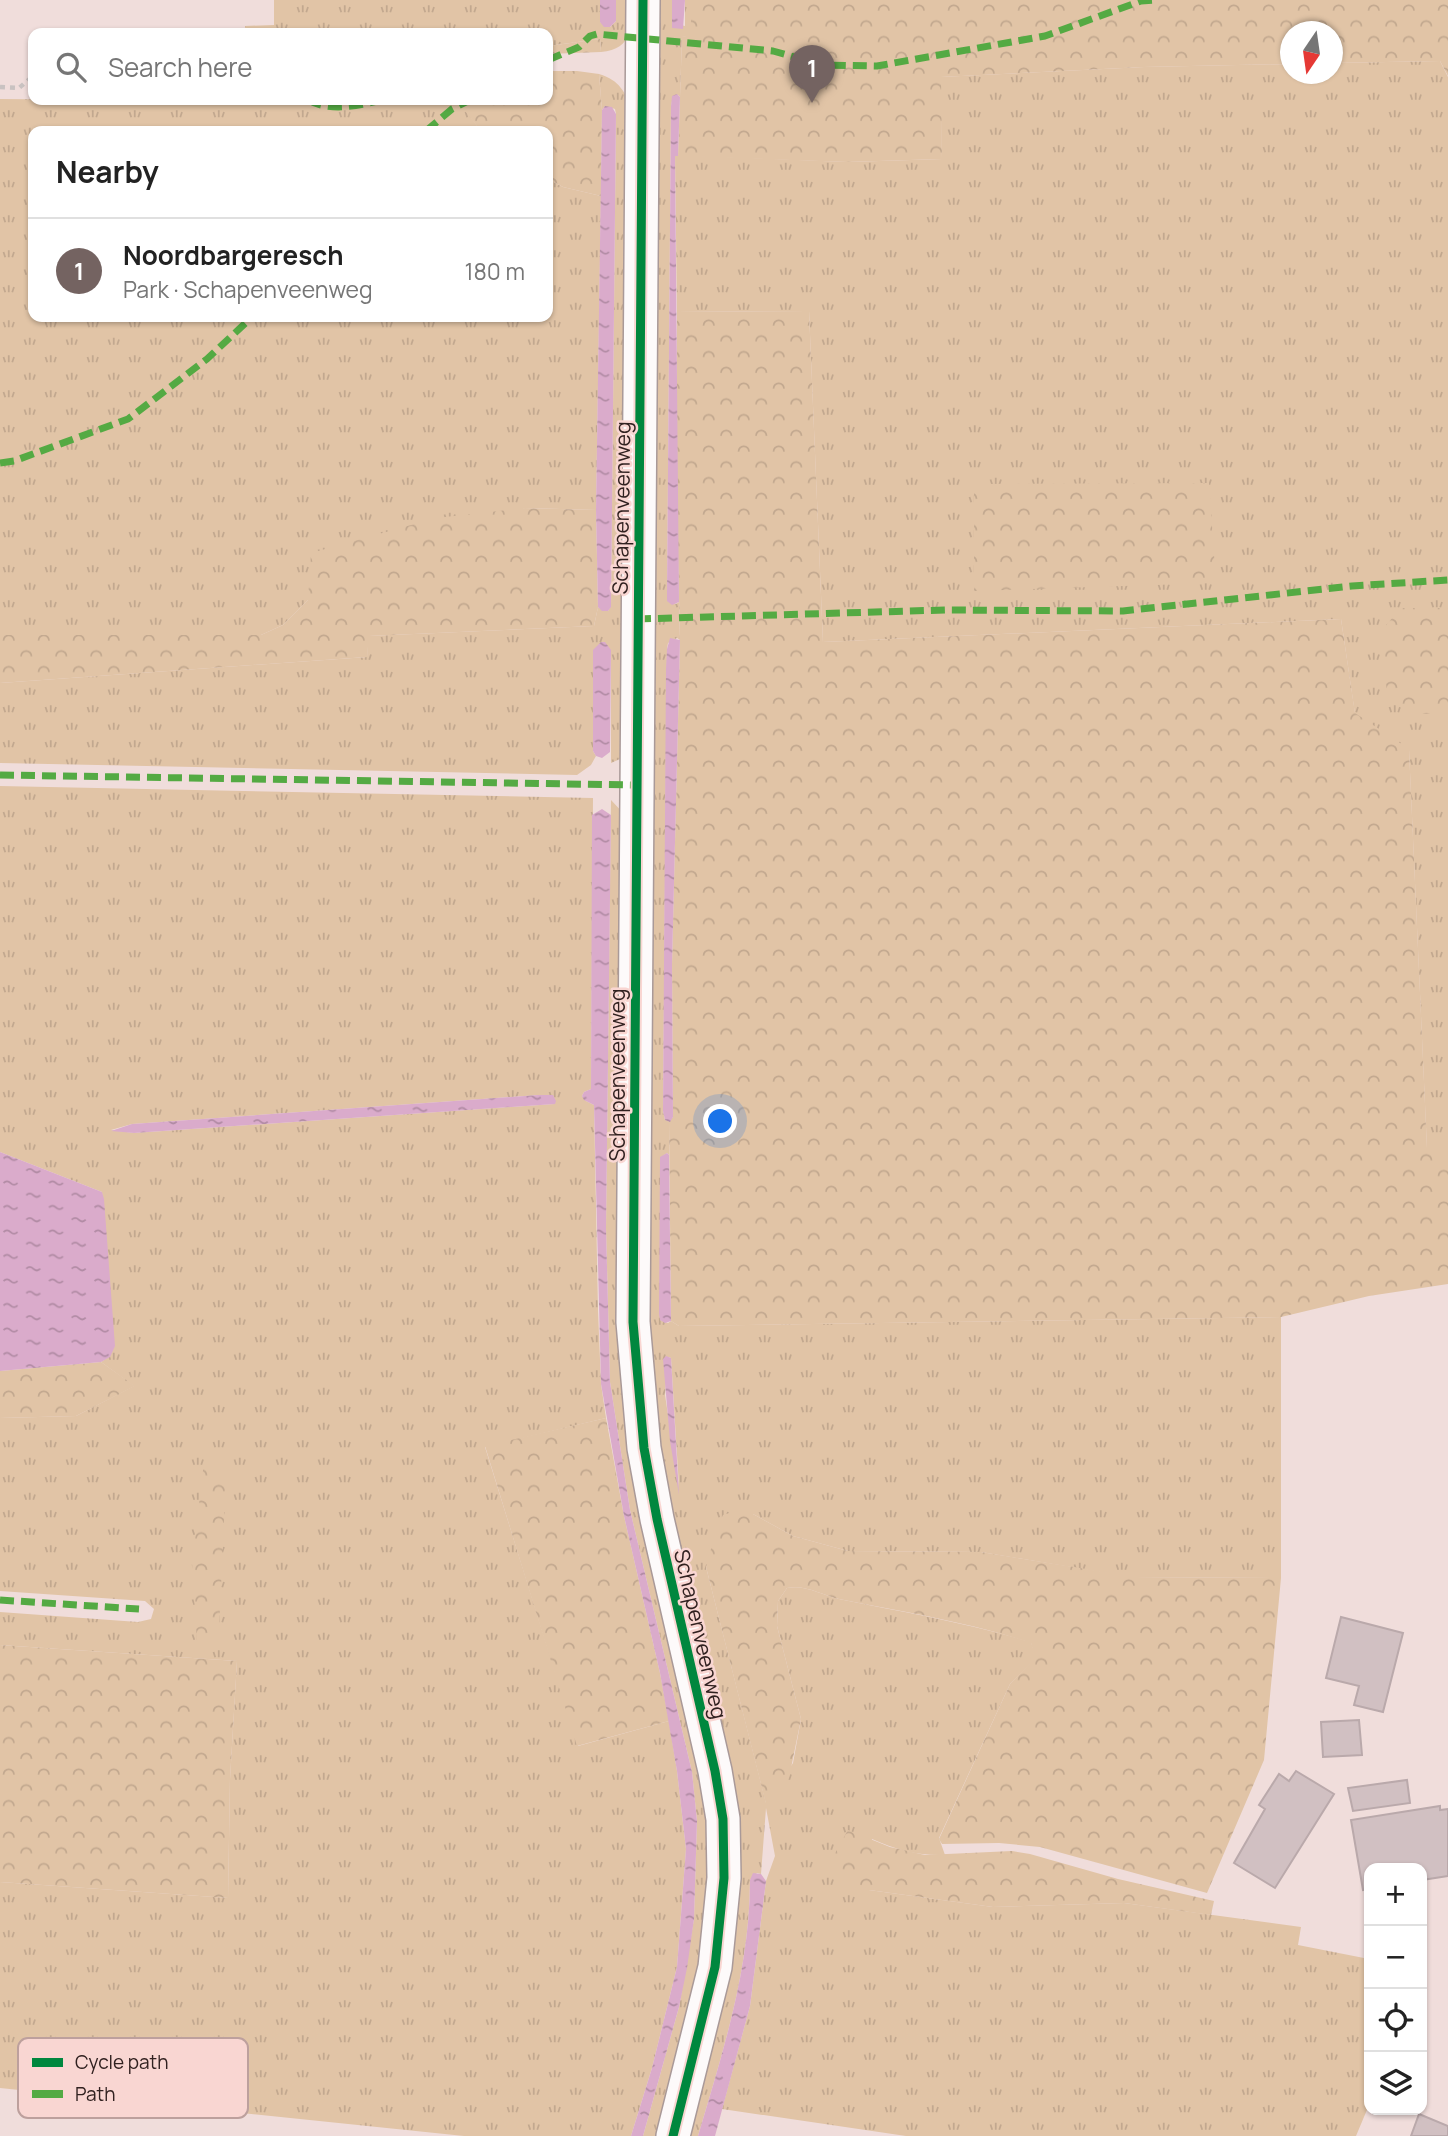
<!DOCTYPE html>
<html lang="en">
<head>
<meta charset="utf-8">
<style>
	body { margin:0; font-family:Manrope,sans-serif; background:#f6f6f6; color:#222 }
	.controls { position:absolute; right:21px; bottom:21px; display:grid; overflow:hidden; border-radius:14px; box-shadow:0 2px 5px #0004 }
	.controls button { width:63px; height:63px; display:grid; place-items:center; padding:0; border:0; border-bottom:2px solid #e0e0e0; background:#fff; color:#222; font:35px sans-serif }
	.compass { position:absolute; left:1280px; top:21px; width:63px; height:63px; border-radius:50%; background:#fff; box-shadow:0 2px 5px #0004; rotate:193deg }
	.you { position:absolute; left:721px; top:1122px; width:24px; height:24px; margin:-18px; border:5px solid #fff; border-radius:50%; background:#1a73e8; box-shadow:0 0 0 10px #1a73e833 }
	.badge { display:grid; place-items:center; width:46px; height:46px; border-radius:50%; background:#746361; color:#fff; font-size:23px; font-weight:700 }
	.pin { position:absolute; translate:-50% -58px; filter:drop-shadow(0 2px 4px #0008) }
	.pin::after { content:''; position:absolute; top:37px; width:24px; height:21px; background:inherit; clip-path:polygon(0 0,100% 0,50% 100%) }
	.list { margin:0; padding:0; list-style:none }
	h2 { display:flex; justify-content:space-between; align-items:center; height:91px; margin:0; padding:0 28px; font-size:30px }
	h2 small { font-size:23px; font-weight:400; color:#767676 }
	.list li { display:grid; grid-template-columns:46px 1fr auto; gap:21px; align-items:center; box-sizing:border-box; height:105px; padding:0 28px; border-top:2px solid #e0e0e0 }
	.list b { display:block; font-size:26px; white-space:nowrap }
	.list p { margin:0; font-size:23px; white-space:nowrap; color:#767676 }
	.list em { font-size:23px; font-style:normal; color:#767676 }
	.icon { flex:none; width:38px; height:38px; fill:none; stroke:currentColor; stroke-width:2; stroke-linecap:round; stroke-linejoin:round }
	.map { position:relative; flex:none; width:1448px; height:2136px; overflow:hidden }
	.search { position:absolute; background:#fff; box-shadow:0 2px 5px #0004; left:28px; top:28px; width:525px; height:77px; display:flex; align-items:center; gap:18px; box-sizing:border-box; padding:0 24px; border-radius:14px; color:#767676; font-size:26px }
	.panel { position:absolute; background:#fff; box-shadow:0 2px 5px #0004; left:28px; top:126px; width:525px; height:196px; border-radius:14px }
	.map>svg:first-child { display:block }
	.grass { fill:url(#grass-tufts); fill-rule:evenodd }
	.forest { fill:url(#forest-crowns) }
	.water { fill:url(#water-ripples) }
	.building { fill:#d1c0c2; stroke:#baa9ab; stroke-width:2 }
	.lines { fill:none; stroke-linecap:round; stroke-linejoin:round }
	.street-casing { stroke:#a99998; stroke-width:36 }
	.path { stroke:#c9c2c1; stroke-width:4.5; stroke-dasharray:5 5; stroke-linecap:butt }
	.street { stroke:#fdfafa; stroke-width:33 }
	.quiet { stroke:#54aa43; stroke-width:7; stroke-dasharray:14 7; stroke-linecap:butt }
	.cycleway-casing { stroke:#f9d6d2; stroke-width:13 }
	.cycleway { stroke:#00873e; stroke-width:9 }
	.labels { text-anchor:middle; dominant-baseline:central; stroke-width:5; stroke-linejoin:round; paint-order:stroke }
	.street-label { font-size:21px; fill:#312120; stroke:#f9d6d2 }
	.key { fill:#f9d6d2; stroke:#bda09d; stroke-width:2 }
	.key-label { font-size:19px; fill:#312120 }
</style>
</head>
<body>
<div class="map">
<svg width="1448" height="2136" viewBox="0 0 1448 2136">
	<defs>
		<pattern id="grass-tufts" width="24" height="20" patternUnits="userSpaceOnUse" patternTransform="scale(1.75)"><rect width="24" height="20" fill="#e1c4a6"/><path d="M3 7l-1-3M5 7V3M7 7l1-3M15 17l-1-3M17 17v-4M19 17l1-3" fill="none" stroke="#c2a88f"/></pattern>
		<pattern id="forest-crowns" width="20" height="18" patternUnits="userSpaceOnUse" patternTransform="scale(1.75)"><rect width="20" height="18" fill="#e1c4a6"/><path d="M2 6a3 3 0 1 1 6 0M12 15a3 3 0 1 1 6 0" fill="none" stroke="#c2a88f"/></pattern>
		<pattern id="water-ripples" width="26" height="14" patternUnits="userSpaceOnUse" patternTransform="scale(1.75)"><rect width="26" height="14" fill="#daabcb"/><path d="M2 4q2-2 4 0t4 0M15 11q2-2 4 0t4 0" fill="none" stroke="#b18ba4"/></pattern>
	</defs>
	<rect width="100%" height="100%" fill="#f0dddb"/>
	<!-- grass -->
	<path class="grass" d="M274 0H600V22L610 27 616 21V0H634C631 26 634 49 601 52L600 39 548 46V33H245V26L274 25Z
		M654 0H672V23L685 26V0H1061L682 37 680 97 678 95 673 96 671 106 667 599 676 604 679 602 680 640 677 638 668 643 667 649 663 1111 665 1120 669 1121V1155L667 1153 660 1158V1320L668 1323 671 1321 679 1326 1281 1317V1578L1130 1577 981 1552 848 1551 793 1536 753 1514 706 1567 766 1803 793 1763 801 1719 777 1626 778 1601 787 1588C805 1584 822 1595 839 1599 903 1612 968 1623 1031 1642L1036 1658 1010 1684 939 1838 945 1855C919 1856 896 1850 872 1839L869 1890 993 1907 1124 1903 1301 1927 1298 1945 1369 1959V2105L1356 2136H906L722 2109 750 2006 766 1881 775 1856 766 1808 761 1874 757 1873 750 1880C750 1969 723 2051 698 2136H682L728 1962 689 1618 646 1363ZM668 1357 671 1358 679 1487 665 1395Z
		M1440 61 1448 77V608H1401L1412 714H1448V1148L1427 1149 1409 750 1355 714 1341 619 823 642 809 311 677 312 675 155 847 162 942 159 940 77 1144 67 1290 64V74H1332L1333 63Z
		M599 74C621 81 623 91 633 109L628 749 620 759 611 763V650L593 751 596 756 591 765 577 775 0 763V683L367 657 368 636 594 626 598 607 604 611H608L611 606 616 114 615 109 605 106 602 110Z
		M0 99 242 101 458 100 481 131H33V317H548V179L563 187 601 196 596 510 525 508 308 600 283 625 261 635H0Z
		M0 786 593 798 591 1089 584 1092 582 1096 586 1101 594 1105 598 1310 601 1384 606 1418 485 1447 578 1746 669 1721 677 1771 686 1849 677 1967 652 2068 631 2136H464L0 2088V1882L228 1898 230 1779 237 1661 0 1645V1612L138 1622 151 1619 154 1609 145 1601 0 1591V1418L76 1416 134 1386 101 1362 110 1356 102 1192 0 1152ZM538 1095H553L554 1104 134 1133 111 1130 132 1124Z
		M611 800 627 817 624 1220 711 1815 708 1943 662 2136H643L679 2007 694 1919 697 1821 692 1772 630 1510 610 1382 606 1228Z"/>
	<!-- forest -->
	<path class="forest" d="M691 0H1448V76L1440 61 1333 63 1332 32H1290V64L1144 67 941 77 942 159 847 162 678 156 682 37 691 35Z
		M600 39 601 52 548 54V46Z
		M548 71H577L599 74 602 110 601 196 563 187 548 179V131H481L458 102V100H548Z
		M809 311 823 642 1341 619 1355 713 1409 749 1427 1148H1448V1284L1369 1296 1281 1317 679 1326 671 1321 669 1121 673 1117 672 964 680 640 676 472 677 312Z
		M1209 483 1216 583 974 591V484Z
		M525 508 596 510 598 607 594 626 369 636 367 657 0 683V635H261L283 625 308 600 311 553 436 518Z
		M1401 608H1448V714H1412L1388 700 1380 632Z
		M101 1362 135 1386 76 1416 0 1418V1371Z
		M606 1418 624 1516 660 1673 669 1721 577 1746 485 1446Z
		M204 1462 218 1463 226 1473 219 1632 215 1642 197 1641 192 1563Z
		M736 1511 753 1514 793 1536 848 1551 981 1552 1136 1577 1281 1578 1264 1760 1207 1893 1040 1847 999 1843 942 1844 939 1839 1010 1684 1035 1658 1031 1643C969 1622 903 1612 839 1599 822 1595 805 1584 787 1588L778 1601 777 1626 801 1719 789 1778 766 1804 706 1567 717 1527 723 1515Z
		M0 1645 237 1661 230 1779 228 1898 0 1882Z
		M848 1830 890 1847 925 1855 1012 1851 1030 1854 1118 1879 1214 1901 1211 1915 1124 1903 993 1907 869 1890 824 1873Z"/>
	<!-- water -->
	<path class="water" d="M600 0H616V21L610 27H604L600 22Z
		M672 0H685L683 29 672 28Z
		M677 94 680 97 678 156H675L679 602 672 605 667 601V593L671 106 672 96Z
		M605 106 612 107 616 114 611 607 608 611H602L598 607 596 510 602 110Z
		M670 638 680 640 672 964 673 1117 670 1122 665 1120 663 1111 666 669 667 649Z
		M601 642H605L611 650 610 752 602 758 596 756 593 751V650Z
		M602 809 611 815 606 1228 610 1382 630 1510 692 1772 697 1821 694 1919 687 1968 679 2007 643 2136H631L652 2068 677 1967 686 1849 677 1771 660 1673 624 1516 601 1384 594 1105 584 1100 582 1096 584 1092 591 1089 592 815Z
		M538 1095H553L556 1101 555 1104 134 1133 111 1131 132 1124Z
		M0 1152 102 1192 104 1199 115 1346 110 1357 101 1362 0 1371Z
		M667 1153 669 1155 671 1321 665 1323 660 1320 659 1314 660 1157Z
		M666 1356 671 1358 679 1495 670 1441 663 1359Z
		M753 1873 761 1874 766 1881 750 2006 715 2136H698C723 2051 750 1969 750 1880Z"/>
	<!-- building -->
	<path class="building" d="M1341 1617 1403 1633 1383 1712 1354 1705 1359 1686 1326 1678Z
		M1359 1720 1362 1755 1323 1757 1321 1722Z
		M1296 1771 1334 1794 1275 1888 1234 1863 1265 1809 1259 1805 1279 1774 1289 1781Z
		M1407 1780 1410 1803 1353 1811 1348 1788Z
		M1440 1806V1810L1448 1809V1876L1422 1880V1868H1369V1889L1363 1890 1351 1820Z
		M1419 2114 1448 2126V2136H1411Z"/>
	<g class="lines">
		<defs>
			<path id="street" d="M643 0 633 1322 644 1448 657 1519 715 1771 723 1819 724 1878 715 1967 673 2136"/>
		</defs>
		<!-- street casing -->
		<use href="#street" class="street-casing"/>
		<!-- path -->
		<path class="path" d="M0 87 19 88 33 76"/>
		<!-- street -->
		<use href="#street" class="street"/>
		<!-- quiet -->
		<path class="quiet" d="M548 60 579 47 590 36 597 34 773 51 823 65 877 66 1045 36 1141 1 1158 0
			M308 100C330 112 358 106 381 100
			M426 131 452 109 470 100
			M0 463 14 461 128 419 207 359 252 317
			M637 619 945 610 1123 611 1352 586 1448 580
			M0 775 636 785
			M0 1600 139 1609"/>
		<defs>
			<path id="cycleway" d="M643 0 633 1322 644 1448 657 1519 715 1771 723 1819 724 1878 715 1967 673 2136"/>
		</defs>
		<!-- cycleway casing -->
		<use href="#cycleway" class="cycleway-casing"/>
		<!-- cycleway -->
		<use href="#cycleway" class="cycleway"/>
	</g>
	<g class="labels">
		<!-- street labels -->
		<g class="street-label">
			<text transform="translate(621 508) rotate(-89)">Schapenveenweg</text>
			<text transform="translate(617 1075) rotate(-90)">Schapenveenweg</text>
			<text transform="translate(701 1634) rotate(77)">Schapenveenweg</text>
		</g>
	</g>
	<!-- legend -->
	<rect x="18" y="2038" width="230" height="80" rx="10" class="key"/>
	<rect x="32" y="2058" width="31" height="9" fill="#00873e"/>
	<rect x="32" y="2090" width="31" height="8" fill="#54aa43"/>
	<g class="key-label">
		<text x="75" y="2069">Cycle path</text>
		<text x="75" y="2101">Path</text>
	</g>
</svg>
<div class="controls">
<button>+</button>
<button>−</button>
<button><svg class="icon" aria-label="locate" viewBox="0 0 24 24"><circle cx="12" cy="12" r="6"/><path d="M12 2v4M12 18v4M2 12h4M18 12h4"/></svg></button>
<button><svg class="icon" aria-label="layers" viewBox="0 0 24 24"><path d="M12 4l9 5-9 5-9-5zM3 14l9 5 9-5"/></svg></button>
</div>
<svg class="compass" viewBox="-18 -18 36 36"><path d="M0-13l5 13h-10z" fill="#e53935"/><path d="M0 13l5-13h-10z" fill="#767676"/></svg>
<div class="you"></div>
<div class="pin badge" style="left:812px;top:103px">1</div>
<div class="search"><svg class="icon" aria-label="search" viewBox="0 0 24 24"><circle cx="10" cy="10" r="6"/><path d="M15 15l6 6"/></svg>Search here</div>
<section class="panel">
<h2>Nearby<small></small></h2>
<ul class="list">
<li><span class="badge">1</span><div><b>Noordbargeresch</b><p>Park · Schapenveenweg</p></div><em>180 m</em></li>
</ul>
</section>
</div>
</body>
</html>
